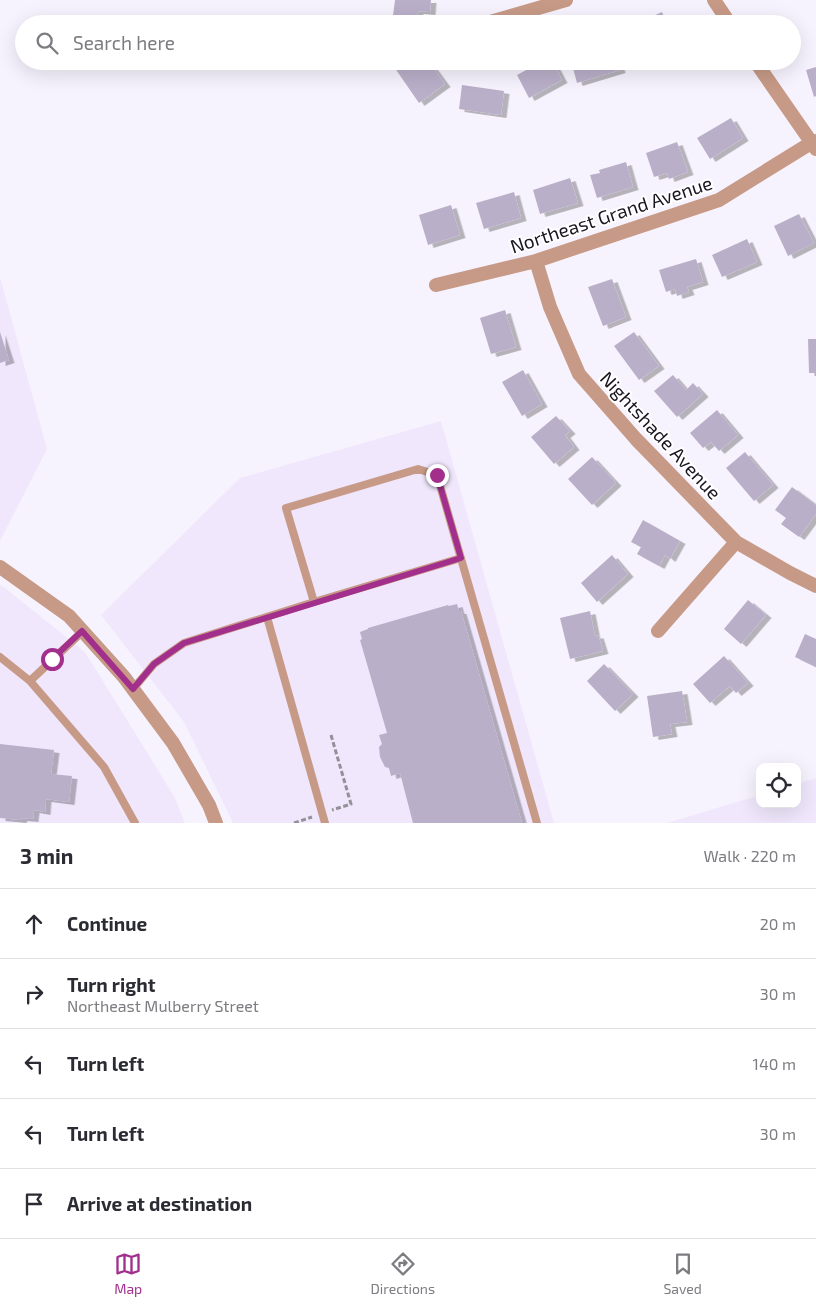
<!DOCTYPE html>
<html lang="en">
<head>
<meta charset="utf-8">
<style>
	body { margin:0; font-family:"Exo 2",sans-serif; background:#f2f2f3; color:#2b2b33 }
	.controls { position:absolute; right:15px; bottom:15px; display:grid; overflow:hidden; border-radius:10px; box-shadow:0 5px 20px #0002 }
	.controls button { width:45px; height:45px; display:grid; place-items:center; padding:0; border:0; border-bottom:1px solid #e1e1e2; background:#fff; color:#2b2b33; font:25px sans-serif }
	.stop { position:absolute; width:15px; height:15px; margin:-11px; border:4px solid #a12f8b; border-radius:50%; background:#fff }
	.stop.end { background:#a12f8b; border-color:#fff; box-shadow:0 1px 5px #0008 }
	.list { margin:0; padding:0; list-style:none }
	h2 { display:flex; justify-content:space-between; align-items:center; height:65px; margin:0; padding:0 20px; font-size:21px }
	h2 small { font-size:16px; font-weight:400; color:#7c7c81 }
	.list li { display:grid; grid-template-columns:32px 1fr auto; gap:15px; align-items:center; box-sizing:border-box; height:70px; padding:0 20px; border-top:1px solid #e1e1e2 }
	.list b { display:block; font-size:19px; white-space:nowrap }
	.list p { margin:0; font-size:16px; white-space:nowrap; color:#7c7c81 }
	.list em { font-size:16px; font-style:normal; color:#7c7c81 }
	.icon { flex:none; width:28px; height:28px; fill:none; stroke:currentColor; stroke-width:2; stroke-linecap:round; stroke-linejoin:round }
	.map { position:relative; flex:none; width:816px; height:823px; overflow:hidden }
	.search { position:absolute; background:#fff; box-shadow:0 5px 20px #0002; left:15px; right:15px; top:15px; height:55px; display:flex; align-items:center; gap:12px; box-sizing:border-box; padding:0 18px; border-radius:28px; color:#7c7c81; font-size:19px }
	.sheet { height:415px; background:#fff }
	nav { display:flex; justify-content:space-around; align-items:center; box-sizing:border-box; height:70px; border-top:1px solid #e1e1e2; background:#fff; font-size:14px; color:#7c7c81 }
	nav a { display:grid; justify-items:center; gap:2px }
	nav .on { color:#a12f8b }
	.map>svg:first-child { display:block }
	.built { fill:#f0e7fc }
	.building { fill:#baafc9; filter:url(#shadow) }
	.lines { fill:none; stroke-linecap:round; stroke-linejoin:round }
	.path { stroke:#94909a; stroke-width:3; stroke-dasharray:5 2.5; stroke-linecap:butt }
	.service { stroke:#c79a87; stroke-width:8 }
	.minor { stroke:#c79a87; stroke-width:14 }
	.tertiary { stroke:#c79a87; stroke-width:14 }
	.route { stroke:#a12f8b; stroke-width:6 }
	.labels { text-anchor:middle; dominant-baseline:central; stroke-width:4; stroke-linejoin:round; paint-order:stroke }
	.street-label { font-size:19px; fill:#19151f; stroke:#fff }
</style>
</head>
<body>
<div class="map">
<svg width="816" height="823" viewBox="0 0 816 823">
	<defs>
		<filter id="shadow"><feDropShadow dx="5.5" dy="3" stdDeviation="0" flood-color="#0004"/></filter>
	</defs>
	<rect width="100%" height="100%" fill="#f7f3fe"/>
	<!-- built -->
	<path class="built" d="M0 277 47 449 0 541Z
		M441 421 554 823H233L184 722 101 615 240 478Z
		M0 585 5 588 85 652 174 796 185 823H0Z
		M816 778V823H667L760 795V804H797V784Z"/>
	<!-- building -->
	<path class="building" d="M395 0H431L430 12 418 11 416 24 392 23Z
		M662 12 667 24H635Z
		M390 61H436L431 65 445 84 419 103Z
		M543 61H552L562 80 529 98 517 75Z
		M571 61H618L620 70 577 83Z
		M816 67V96L814 97 806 70Z
		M462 85 504 91 501 115 459 109Z
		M731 118 743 138 710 159 697 138Z
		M677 142 688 172 669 179 667 173 654 177 646 153Z
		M626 162 633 187 597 198 590 175 600 173 599 170Z
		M570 178 578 203 540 214 533 190Z
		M514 192 521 218 484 229 476 203Z
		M451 205 460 235 428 245 419 215Z
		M799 214 814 243 788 256 774 226Z
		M747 239 757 262 722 277 712 255Z
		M696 259 703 282 687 287 689 292 677 296 675 289 666 292 659 270Z
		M612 279 626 317 603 326 588 287Z
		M505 310 516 347 491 354 480 318Z
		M0 332 9 360 0 363Z
		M634 332 659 366 639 380 614 346Z
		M808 339H816V373H809Z
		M523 370 542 404 522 416 502 382Z
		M673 375 686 390 693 383 703 394 677 417 654 391Z
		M717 410 738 435 719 451 711 442 703 448 690 433Z
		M556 416 570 431 565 435 574 447 554 464 531 437Z
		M745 452 773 485 754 501 726 468Z
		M592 457 616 483 592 505 568 479Z
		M792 487 816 505V514L799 537 781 524 786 518 775 510Z
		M643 520 680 541 670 559 665 555 659 566 637 554 641 547 631 542Z
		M612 555 628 574 597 602 581 583Z
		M748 600 766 615 741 644 724 629Z
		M457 604 459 611H461L522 823H413L400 773 391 776 389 768 385 767 380 757 379 747 382 744 379 735 387 733 360 640 362 639 360 632 368 629V628L448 605 449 606Z
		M590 611 595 636 598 635 603 651 570 659 560 618Z
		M805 634 816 639V667L795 657Z
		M724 656 748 683 736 693 730 686 710 703 693 684Z
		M604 664 633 694 615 711 587 681Z
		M682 691 687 722 670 724 672 734 653 737 647 696Z
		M0 744 54 750 51 774 72 776 69 802 46 799 45 812 34 810 33 819 22 818 21 820 0 818Z"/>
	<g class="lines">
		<!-- path -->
		<path class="path" d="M331 735 351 804 332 810
			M294 823 312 817"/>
		<!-- service -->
		<path class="service" d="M314 602 461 558
			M267 617 325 823
			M0 657 30 681 83 631
			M30 681 104 767 135 823
			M133 689 154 664 184 643 314 602 286 508 418 469 437 475 537 823"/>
		<!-- minor -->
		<path class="minor" d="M714 0 730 24
			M490 22 566 0
			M755 61 816 149
			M536 261 550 307 579 374 636 439 736 542 790 573 816 586
			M436 285 536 261 719 200 811 143 816 141
			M658 631 736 542"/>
		<!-- tertiary -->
		<path class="tertiary" d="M0 567 69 616 124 677 173 743 209 805 216 823"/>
	</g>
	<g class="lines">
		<!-- route -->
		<path class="route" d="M52 659 82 631 133 689 154 664 184 643 461 558 437 475"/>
	</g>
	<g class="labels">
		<!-- street labels -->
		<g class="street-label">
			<text transform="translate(611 214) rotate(-18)">Northeast Grand Avenue</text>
			<text transform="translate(661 435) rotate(47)">Nightshade Avenue</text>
		</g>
	</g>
</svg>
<div class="controls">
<button><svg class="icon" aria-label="locate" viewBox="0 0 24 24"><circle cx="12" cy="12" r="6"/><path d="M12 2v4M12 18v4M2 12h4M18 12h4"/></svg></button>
</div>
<div class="stop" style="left:52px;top:659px"></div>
<div class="stop end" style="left:437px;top:475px"></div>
<div class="search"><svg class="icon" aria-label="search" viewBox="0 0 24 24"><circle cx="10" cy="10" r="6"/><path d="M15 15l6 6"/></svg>Search here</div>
</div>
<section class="sheet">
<h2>3 min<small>Walk · 220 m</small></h2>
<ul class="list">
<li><svg class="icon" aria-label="ahead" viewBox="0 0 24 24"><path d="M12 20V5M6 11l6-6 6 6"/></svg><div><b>Continue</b></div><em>20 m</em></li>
<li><svg class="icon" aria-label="right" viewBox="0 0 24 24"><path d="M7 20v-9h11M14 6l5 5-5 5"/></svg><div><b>Turn right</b><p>Northeast Mulberry Street</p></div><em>30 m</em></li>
<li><svg class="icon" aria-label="left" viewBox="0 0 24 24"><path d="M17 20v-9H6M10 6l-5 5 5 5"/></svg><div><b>Turn left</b></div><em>140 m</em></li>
<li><svg class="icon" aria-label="left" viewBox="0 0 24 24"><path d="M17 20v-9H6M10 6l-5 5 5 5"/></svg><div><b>Turn left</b></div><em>30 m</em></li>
<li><svg class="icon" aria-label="arrive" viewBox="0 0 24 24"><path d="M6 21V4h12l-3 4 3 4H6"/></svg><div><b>Arrive at destination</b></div></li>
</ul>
</section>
<nav>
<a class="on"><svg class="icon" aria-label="map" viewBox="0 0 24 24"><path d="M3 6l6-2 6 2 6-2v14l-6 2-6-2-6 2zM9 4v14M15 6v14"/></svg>Map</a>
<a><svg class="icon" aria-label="directions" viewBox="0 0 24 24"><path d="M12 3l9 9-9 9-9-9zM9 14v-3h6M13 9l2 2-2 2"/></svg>Directions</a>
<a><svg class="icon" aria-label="saved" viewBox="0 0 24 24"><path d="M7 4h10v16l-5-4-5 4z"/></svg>Saved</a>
</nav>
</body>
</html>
